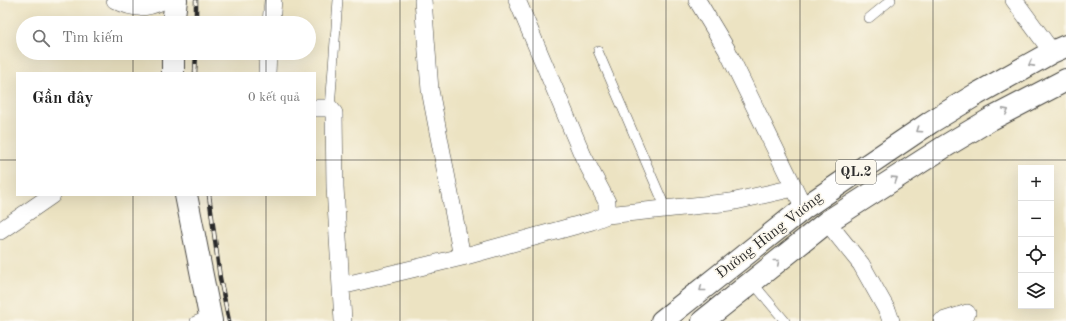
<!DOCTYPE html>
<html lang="vi">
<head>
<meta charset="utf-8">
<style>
	body { margin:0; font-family:"Old Standard TT",serif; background:#f2f2f2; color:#222 }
	.controls { position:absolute; right:12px; bottom:12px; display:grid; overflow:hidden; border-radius:0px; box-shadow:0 4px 16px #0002 }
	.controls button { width:36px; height:36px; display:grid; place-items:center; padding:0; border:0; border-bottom:1px solid #e0e0e0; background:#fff; color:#222; font:20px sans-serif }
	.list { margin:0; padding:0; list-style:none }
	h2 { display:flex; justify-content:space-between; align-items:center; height:52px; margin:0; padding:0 16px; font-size:17px }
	h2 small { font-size:13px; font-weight:400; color:#767676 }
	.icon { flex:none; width:22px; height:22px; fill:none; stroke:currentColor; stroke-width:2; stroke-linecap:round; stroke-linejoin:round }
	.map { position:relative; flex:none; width:1066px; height:321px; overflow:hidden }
	.search { position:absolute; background:#fff; box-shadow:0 4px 16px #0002; left:16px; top:16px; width:300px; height:44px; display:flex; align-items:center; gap:10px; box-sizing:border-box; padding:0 14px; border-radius:22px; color:#767676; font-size:15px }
	.panel { position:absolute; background:#fff; box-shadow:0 4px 16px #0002; left:16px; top:72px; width:300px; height:124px; border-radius:0px }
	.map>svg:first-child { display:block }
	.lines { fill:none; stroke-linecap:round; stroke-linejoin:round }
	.service-casing { stroke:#484742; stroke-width:10 }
	.minor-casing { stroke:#484742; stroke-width:18 }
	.tertiary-casing { stroke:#484742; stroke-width:24 }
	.trunk-casing { stroke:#484742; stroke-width:24 }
	.service { stroke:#fff; stroke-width:9 }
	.minor { stroke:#fff; stroke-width:17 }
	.tertiary { stroke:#fff; stroke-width:22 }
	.trunk { stroke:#fff; stroke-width:22 }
	.rail-casing { stroke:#2b2b2b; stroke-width:4.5 }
	.rail { stroke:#fbf7ec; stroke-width:3; stroke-dasharray:9; stroke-linecap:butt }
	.oneway { stroke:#a0a0a0 }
	.grid { fill:none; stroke:#2b2b2b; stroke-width:1; stroke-opacity:0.55 }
	.labels { text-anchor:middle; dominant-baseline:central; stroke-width:3.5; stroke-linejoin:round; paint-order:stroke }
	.shield { fill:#fbf7ec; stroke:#696865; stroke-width:1 }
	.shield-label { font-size:14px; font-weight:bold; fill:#2b2b2b }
	.street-label { font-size:15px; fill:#2b2b2b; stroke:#fbf7ec }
</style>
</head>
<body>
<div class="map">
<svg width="1066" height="321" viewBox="0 0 1066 321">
	<rect width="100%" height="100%" fill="#fbf7ec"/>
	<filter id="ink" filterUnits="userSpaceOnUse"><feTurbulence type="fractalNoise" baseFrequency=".025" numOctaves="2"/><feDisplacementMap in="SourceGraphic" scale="8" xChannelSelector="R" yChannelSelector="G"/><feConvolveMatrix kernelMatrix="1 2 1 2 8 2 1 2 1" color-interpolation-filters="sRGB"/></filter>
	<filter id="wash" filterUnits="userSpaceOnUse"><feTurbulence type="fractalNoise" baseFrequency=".012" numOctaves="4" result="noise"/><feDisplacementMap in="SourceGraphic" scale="16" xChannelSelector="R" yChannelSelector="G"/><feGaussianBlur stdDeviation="0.9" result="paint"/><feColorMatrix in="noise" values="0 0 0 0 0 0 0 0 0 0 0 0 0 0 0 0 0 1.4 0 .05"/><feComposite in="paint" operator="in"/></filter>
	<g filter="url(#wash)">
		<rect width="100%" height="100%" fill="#ece3c2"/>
	</g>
	<g filter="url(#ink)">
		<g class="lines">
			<defs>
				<path id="service" d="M869 18 891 0
					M598 51 666 209
					M330 108 338 0
					M752 282 785 321
					M195 321 210 315"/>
				<path id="minor" d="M115 0C135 10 145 9 165 0
					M423 0 430 90 462 257
					M697 0 727 50 804 208
					M1014 0 1052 52
					M271 23 273 0
					M267 73 268 53
					M315 108H330L334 113 335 187 343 321
					M607 215 731 202 794 188
					M827 222 861 264 888 312 891 321
					M0 231 52 195
					M341 286 462 257 592 221 607 215V202L583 156 517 0
					M942 321 967 313"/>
				<path id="tertiary" d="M173 23 176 0
					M173 53V73
					M186 195 211 321"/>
				<path id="trunk" d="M662 321 804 208 931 122 977 94 1052 52 1066 46
					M703 321 827 222 944 147 991 119 1066 80"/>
			</defs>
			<!-- service casing -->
			<use href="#service" class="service-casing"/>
			<!-- minor casing -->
			<use href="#minor" class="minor-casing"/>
			<!-- tertiary casing -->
			<use href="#tertiary" class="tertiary-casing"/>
			<!-- trunk casing -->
			<use href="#trunk" class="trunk-casing"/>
			<!-- service -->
			<use href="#service" class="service"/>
			<!-- minor -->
			<use href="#minor" class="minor"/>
			<!-- tertiary -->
			<use href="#tertiary" class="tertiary"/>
			<!-- trunk -->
			<use href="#trunk" class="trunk"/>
			<defs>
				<path id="rail" d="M196 23V0
					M195 73 196 53
					M209 195 220 278 229 321"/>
			</defs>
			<!-- rail casing -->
			<use href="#rail" class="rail-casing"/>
			<!-- rail -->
			<use href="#rail" class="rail"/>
		</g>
		<!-- one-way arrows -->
		<defs><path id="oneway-chevron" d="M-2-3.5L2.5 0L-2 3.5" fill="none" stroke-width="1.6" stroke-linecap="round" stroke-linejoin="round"/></defs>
		<g class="oneway">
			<use href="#oneway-chevron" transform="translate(1031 64) rotate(151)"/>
			<use href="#oneway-chevron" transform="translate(1006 111) rotate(-27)"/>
			<use href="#oneway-chevron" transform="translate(919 130) rotate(146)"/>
			<use href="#oneway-chevron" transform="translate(895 179) rotate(-33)"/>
			<use href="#oneway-chevron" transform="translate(777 262) rotate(-39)"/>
			<use href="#oneway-chevron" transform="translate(702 289) rotate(142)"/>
		</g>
	</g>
	<!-- grid -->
	<path class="grid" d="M133 0V23M266 0V23M400 0V321M533 0V321M666 0V321M800 0V321M933 0V321M133 53V73M266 53V73M0 160H17M315 160H1066M133 195V321M266 195V321"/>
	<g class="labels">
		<!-- shield labels -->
		<rect class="shield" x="836" y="160" width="40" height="24" rx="3"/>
		<g class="shield-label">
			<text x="856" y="172">QL.2</text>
		</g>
		<!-- street labels -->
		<g class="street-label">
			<text transform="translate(770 236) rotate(-38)">Đường Hùng Vương</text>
		</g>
	</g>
</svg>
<div class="controls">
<button>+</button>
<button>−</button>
<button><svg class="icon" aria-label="locate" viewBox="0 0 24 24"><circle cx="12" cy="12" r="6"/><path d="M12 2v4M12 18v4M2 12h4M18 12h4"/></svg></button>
<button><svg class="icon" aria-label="layers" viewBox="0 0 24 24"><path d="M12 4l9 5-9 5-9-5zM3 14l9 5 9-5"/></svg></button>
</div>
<div class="search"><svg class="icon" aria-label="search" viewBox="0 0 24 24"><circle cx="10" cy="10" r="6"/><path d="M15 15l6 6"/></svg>Tìm kiếm</div>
<section class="panel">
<h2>Gần đây<small>0 kết quả</small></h2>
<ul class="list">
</ul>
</section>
</div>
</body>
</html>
